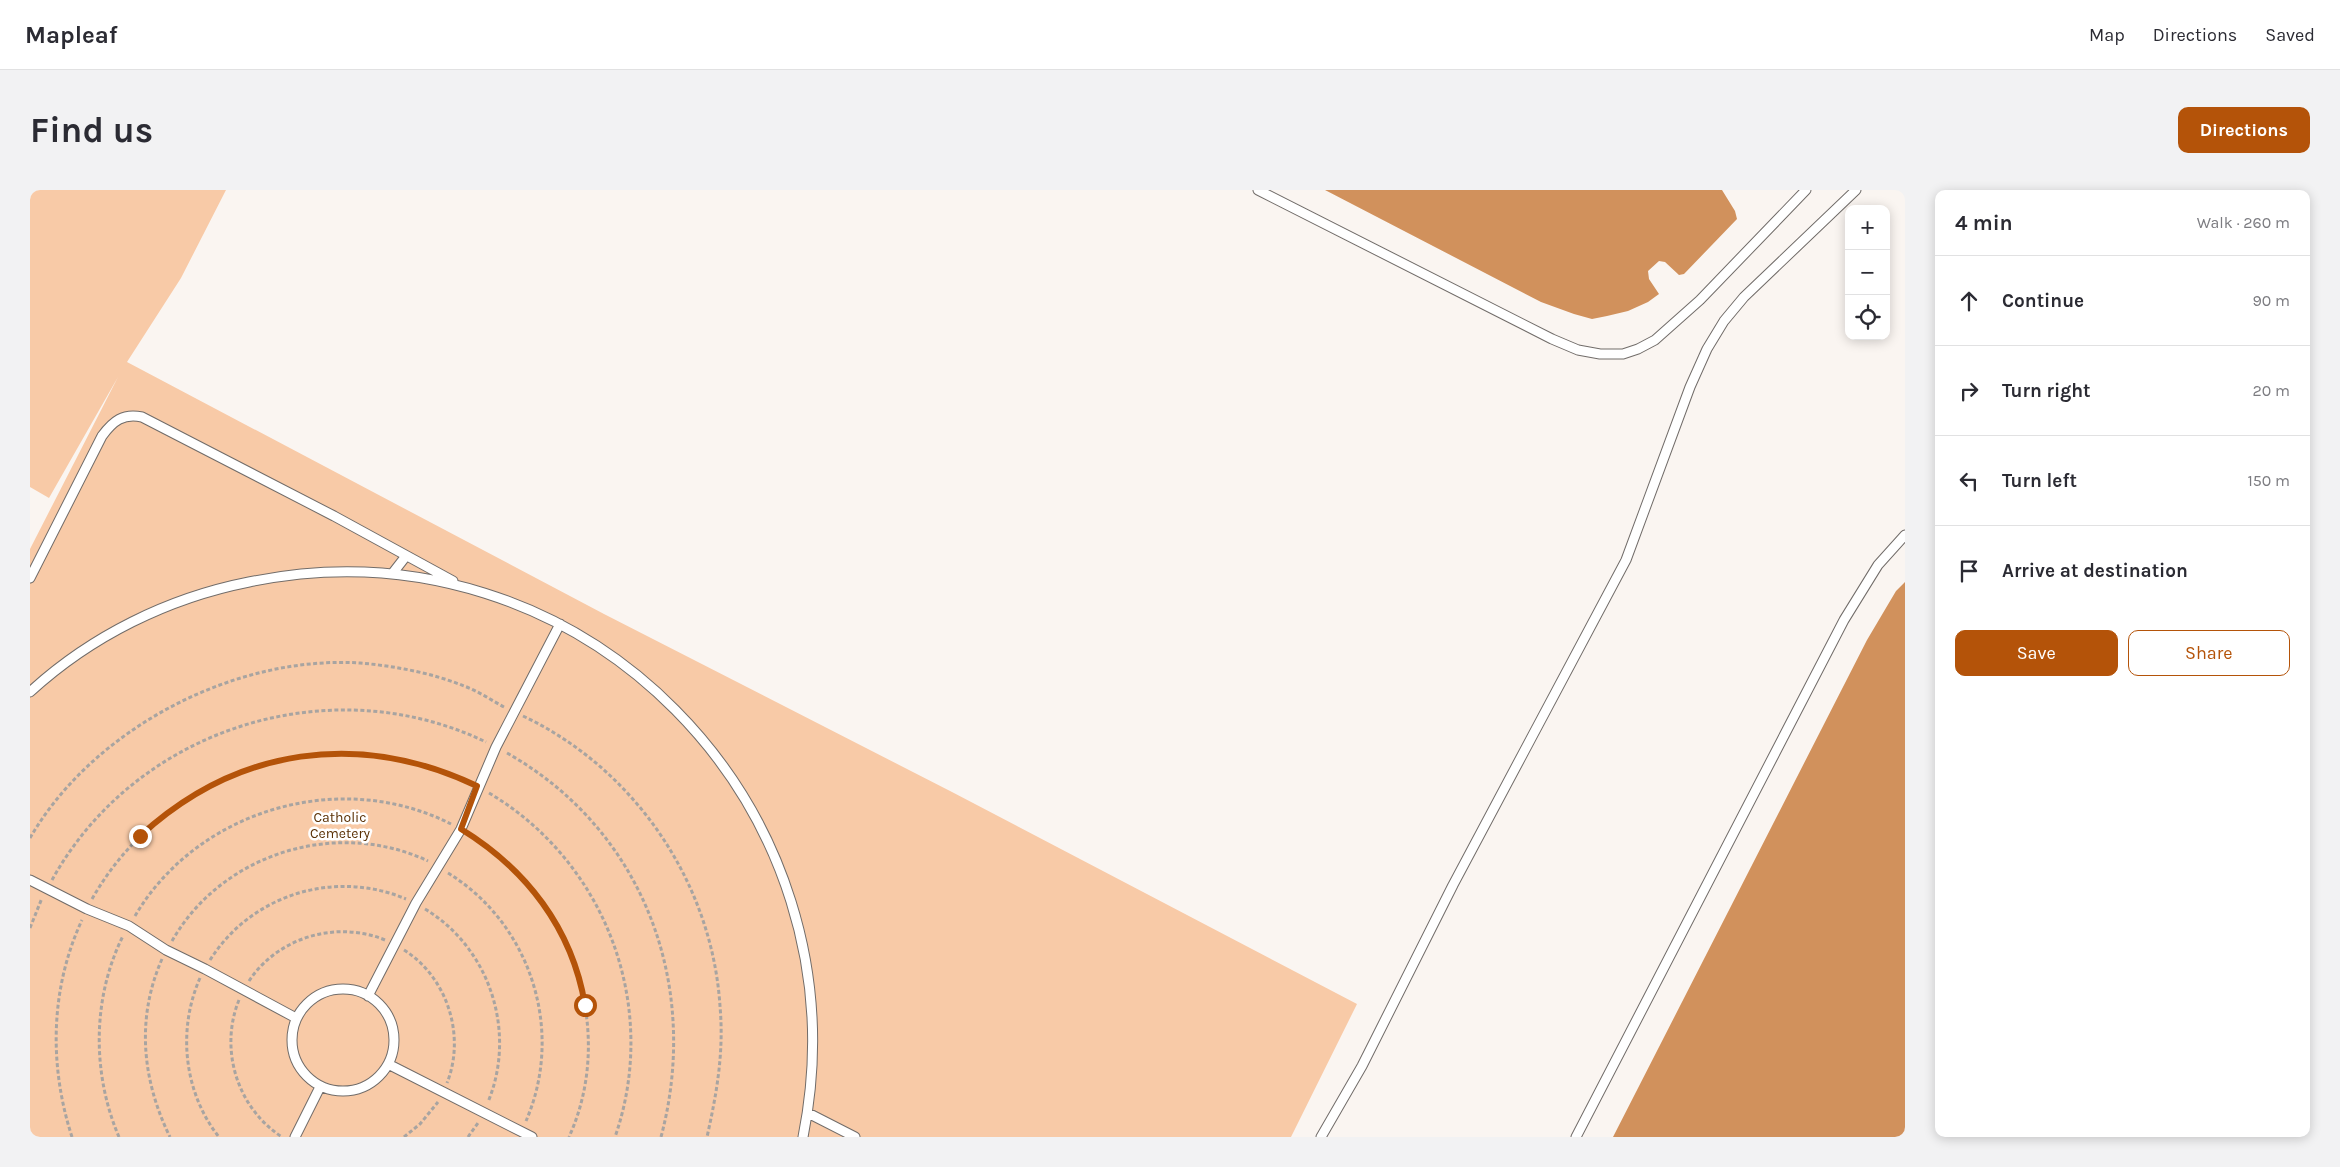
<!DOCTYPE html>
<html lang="en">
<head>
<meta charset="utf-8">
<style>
	body { margin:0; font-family:Karla,sans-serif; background:#f2f2f3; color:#2b2b33 }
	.controls { position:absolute; right:15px; top:15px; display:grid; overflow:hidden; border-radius:10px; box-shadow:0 2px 12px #0003 }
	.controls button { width:45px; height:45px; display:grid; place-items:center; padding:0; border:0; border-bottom:1px solid #e1e1e2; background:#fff; color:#2b2b33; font:25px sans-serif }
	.stop { position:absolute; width:15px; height:15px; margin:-11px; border:4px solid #b45309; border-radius:50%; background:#fff }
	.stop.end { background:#b45309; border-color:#fff; box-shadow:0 1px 5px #0008 }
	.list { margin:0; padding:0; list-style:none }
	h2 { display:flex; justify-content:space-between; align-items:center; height:65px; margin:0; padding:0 20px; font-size:21px }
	h2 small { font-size:16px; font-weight:400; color:#7c7c81 }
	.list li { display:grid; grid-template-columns:32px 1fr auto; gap:15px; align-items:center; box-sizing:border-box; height:90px; padding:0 20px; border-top:1px solid #e1e1e2 }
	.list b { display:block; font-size:19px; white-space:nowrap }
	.list em { font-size:16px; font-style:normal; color:#7c7c81 }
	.actions { display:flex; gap:10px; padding:15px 20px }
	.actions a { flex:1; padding:11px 0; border:1px solid #b45309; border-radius:10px; text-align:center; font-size:18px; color:#b45309 }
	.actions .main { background:#b45309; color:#fff }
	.icon { flex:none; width:28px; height:28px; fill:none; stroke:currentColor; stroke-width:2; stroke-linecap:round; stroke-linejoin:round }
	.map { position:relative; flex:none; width:1875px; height:947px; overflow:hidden; border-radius:10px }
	header { display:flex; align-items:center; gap:30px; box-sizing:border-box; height:70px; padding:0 25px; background:#fff; border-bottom:1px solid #e1e1e2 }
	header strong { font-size:24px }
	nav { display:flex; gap:28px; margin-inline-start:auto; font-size:18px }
	.intro { display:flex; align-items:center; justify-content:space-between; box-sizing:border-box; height:120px; padding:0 30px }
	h1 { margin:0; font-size:35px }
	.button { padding:12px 22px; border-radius:10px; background:#b45309; color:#fff; font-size:18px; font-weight:700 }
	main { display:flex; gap:30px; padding:0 30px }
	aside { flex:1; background:#fff; border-radius:10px; box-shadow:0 2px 12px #0003 }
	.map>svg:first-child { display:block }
	.green { fill:#f8caa7 }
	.water { fill:#d1915c }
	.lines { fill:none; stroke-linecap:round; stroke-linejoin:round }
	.service-casing { stroke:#716c69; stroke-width:11 }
	.path { stroke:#a8a4a1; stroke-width:3; stroke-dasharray:4 2.5; stroke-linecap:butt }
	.service { stroke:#fff; stroke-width:9 }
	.route { stroke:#b45309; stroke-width:6 }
	.labels { text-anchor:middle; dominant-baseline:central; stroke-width:5; stroke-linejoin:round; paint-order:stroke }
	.park-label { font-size:14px; fill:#5a3004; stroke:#fff }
</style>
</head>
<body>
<header>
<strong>Mapleaf</strong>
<nav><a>Map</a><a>Directions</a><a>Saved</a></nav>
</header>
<div class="intro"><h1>Find us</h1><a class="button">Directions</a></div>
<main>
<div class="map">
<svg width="1875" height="947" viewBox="0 0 1875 947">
	<rect width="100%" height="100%" fill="#faf5f1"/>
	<!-- green -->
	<path class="green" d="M0 0H196L151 88 97 172 574 424 922 602 1327 814 1261 947H0V359L88 187 19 308 0 297Z"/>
	<!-- water -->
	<path class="water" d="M1295 0H1692L1705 21 1707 29 1654 84 1649 85 1635 72 1629 71 1618 81 1619 89 1629 104 1618 112 1598 121 1577 126 1562 129 1544 124 1511 112Z
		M1875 392V947H1583L1837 450 1866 401Z"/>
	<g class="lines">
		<defs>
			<path id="service" d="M1228 0 1522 149 1548 160 1570 164H1593L1608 159 1625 150 1670 110 1776 0
				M362 384 376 366
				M0 388 72 246C83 231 93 223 112 227L304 326 423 391
				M0 502C61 446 138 408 219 392 551 323 839 617 773 947
				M0 690 57 719 99 736 136 760 175 779 266 828
				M262 850a51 51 0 1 1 102 0a51 51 0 1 1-102 0Z
				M338 806 386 713 431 639 466 557 530 434
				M358 874 502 947
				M778 923 825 947
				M265 947 290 897
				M1291 947 1332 876 1423 695 1596 370 1660 197 1677 159 1694 131 1714 107 1826 0
				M1546 947 1814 430 1848 375 1875 345"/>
		</defs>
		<!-- service casing -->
		<use href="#service" class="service-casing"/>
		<!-- path -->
		<path class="path" d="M493 526C605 579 682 693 690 816 694 862 687 902 677 947
			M477 563C615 641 671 797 631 947
			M459 603C577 673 630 818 585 947
			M441 645C540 706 588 839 539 947
			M0 648C63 539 204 465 330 473 365 476 402 483 434 496 448 501 461 510 474 517
			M418 683C501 734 535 841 496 931
			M22 690C106 538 300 477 456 552
			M62 709C138 576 301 528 438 592
			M395 719C460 758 487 842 458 912
			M105 726C168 619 311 578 421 634
			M0 738 12 708
			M142 751C192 663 307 628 398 671
			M374 760C417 787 436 845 417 893
			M132 769C106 828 112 890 140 947
			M180 770C222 704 305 679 376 709
			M170 788C147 840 154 903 189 947
			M219 791C248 747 307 730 355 750
			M209 810C189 859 207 918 252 947
			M42 947C19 876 20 799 52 730
			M89 947C62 884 62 808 93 746
			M374 947 390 934 408 912
			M438 947 448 933"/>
		<!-- service -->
		<use href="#service" class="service"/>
	</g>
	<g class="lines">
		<!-- route -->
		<path class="route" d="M110 646C207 557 329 540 447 596L431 639C496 679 542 738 555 815"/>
	</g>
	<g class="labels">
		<!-- park labels -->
		<g class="park-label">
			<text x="310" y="627">Catholic<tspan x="310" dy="16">Cemetery</tspan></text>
		</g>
	</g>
</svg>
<div class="controls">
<button>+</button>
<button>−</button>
<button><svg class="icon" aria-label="locate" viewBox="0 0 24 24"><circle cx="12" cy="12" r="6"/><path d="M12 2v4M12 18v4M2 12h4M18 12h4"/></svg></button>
</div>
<div class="stop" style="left:555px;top:815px"></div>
<div class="stop end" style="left:110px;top:646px"></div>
</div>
<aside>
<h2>4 min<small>Walk · 260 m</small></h2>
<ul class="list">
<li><svg class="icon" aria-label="ahead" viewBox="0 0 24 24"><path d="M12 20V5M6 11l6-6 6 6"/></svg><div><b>Continue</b></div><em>90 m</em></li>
<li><svg class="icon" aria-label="right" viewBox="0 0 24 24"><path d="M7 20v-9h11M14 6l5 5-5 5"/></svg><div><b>Turn right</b></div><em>20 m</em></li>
<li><svg class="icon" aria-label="left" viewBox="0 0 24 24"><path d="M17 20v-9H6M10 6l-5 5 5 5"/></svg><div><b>Turn left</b></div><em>150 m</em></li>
<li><svg class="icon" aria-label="arrive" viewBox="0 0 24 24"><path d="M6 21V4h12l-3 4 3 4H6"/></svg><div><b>Arrive at destination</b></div></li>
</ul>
<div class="actions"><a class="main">Save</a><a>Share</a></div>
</aside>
</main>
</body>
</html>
